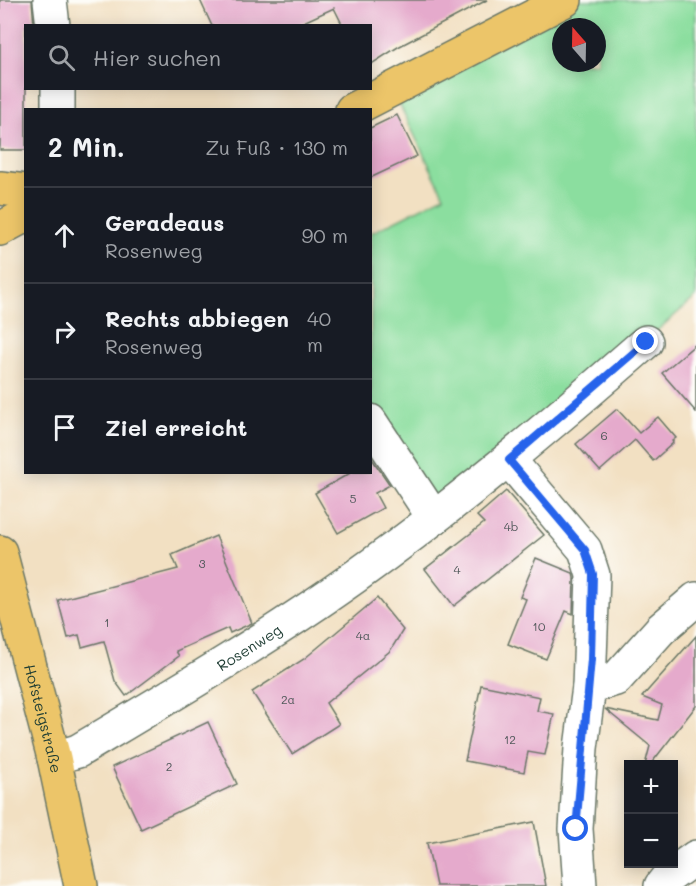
<!DOCTYPE html>
<html lang="de">
<head>
<meta charset="utf-8">
<style>
	body { margin:0; font-family:Mali,sans-serif; background:#242831; color:#f1f3f6 }
	.controls { position:absolute; right:18px; bottom:18px; display:grid; overflow:hidden; border-radius:0px; box-shadow:0 3px 15px #0003 }
	.controls button { width:54px; height:54px; display:grid; place-items:center; padding:0; border:0; border-bottom:2px solid #363941; background:#171b24; color:#f1f3f6; font:30px sans-serif }
	.compass { position:absolute; left:552px; top:18px; width:54px; height:54px; border-radius:50%; background:#171b24; box-shadow:0 3px 15px #0003; rotate:340deg }
	.stop { position:absolute; width:18px; height:18px; margin:-14px; border:4px solid #2563eb; border-radius:50%; background:#fff }
	.stop.end { background:#2563eb; border-color:#fff; box-shadow:0 2px 6px #0008 }
	.list { margin:0; padding:0; list-style:none }
	h2 { display:flex; justify-content:space-between; align-items:center; height:78px; margin:0; padding:0 24px; font-size:26px }
	h2 small { font-size:20px; font-weight:400; color:#9ea1a6 }
	.list li { display:grid; grid-template-columns:39px 1fr auto; gap:18px; align-items:center; box-sizing:border-box; height:96px; padding:0 24px; border-top:2px solid #363941 }
	.list b { display:block; font-size:22px; white-space:nowrap }
	.list p { margin:0; font-size:20px; white-space:nowrap; color:#9ea1a6 }
	.list em { font-size:20px; font-style:normal; color:#9ea1a6 }
	.icon { flex:none; width:33px; height:33px; fill:none; stroke:currentColor; stroke-width:2; stroke-linecap:round; stroke-linejoin:round }
	.map { position:relative; flex:none; width:696px; height:886px; overflow:hidden }
	.search { position:absolute; background:#171b24; box-shadow:0 3px 15px #0003; left:24px; top:24px; width:348px; height:66px; display:flex; align-items:center; gap:15px; box-sizing:border-box; padding:0 21px; border-radius:0px; color:#9ea1a6; font-size:22px }
	.panel { position:absolute; background:#171b24; box-shadow:0 3px 15px #0003; left:24px; top:108px; width:348px; height:366px; border-radius:0px }
	.map>svg:first-child { display:block }
	.green { fill:#8bde9f; stroke:#558e6a; stroke-width:1.5; fill-rule:evenodd }
	.building { fill:#e5aacc }
	.lines { fill:none; stroke-linecap:round; stroke-linejoin:round }
	.minor-casing { stroke:#697666; stroke-width:36 }
	.major-casing { stroke:#697666; stroke-width:36 }
	.minor { stroke:#fff; stroke-width:33 }
	.major { stroke:#ecc569; stroke-width:33 }
	.route { stroke:#2563eb; stroke-width:8 }
	.labels { text-anchor:middle; dominant-baseline:central; stroke-width:4.5; stroke-linejoin:round; paint-order:stroke }
	.number-label { font-size:12px; fill:#50585a }
	.street-label { font-size:15px; fill:#1f3d34; stroke:#fdfcf7 }
</style>
</head>
<body>
<div class="map">
<svg width="696" height="886" viewBox="0 0 696 886">
	<rect width="100%" height="100%" fill="#fdfcf7"/>
	<filter id="ink" filterUnits="userSpaceOnUse"><feTurbulence type="fractalNoise" baseFrequency=".0167" numOctaves="2"/><feDisplacementMap in="SourceGraphic" scale="12" xChannelSelector="R" yChannelSelector="G"/><feConvolveMatrix kernelMatrix="1 2 1 2 8 2 1 2 1" color-interpolation-filters="sRGB"/></filter>
	<filter id="wash" filterUnits="userSpaceOnUse"><feTurbulence type="fractalNoise" baseFrequency=".008" numOctaves="4" result="noise"/><feDisplacementMap in="SourceGraphic" scale="24" xChannelSelector="R" yChannelSelector="G"/><feGaussianBlur stdDeviation="1.35" result="paint"/><feColorMatrix in="noise" values="0 0 0 0 0 0 0 0 0 0 0 0 0 0 0 0 0 1.4 0 .05"/><feComposite in="paint" operator="in"/></filter>
	<g filter="url(#wash)">
		<rect width="100%" height="100%" fill="#f2e0c2"/>
		<!-- green -->
		<path class="green" d="M568 0H696V297L508 459 436 511 371 415V233L444 196 393 91ZM561 27H597V63H561Z"/>
		<g id="blocks">
			<!-- building -->
			<path class="building" d="M0 0H32L34 26H26V150H0Z
				M200 0H487L398 47 370 65V26H343L334 8 295 26H212Z
				M397 115 417 156 370 178V128Z
				M696 344V412L662 373Z
				M617 409 639 433 658 417 676 438 672 441 673 443 653 461 635 440 600 471 576 444Z
				M370 456 390 485 375 493 383 508 338 533 315 493 352 472H370Z
				M506 491 544 535 454 606 425 569 484 523 477 516Z
				M216 536 252 623 230 633 228 628 176 651 179 656 126 696 115 681 104 641 82 647 79 635 68 638 58 600 178 569 172 555Z
				M536 558 573 573 574 578 573 614 566 611 546 659 508 644 526 599 520 597Z
				M377 598 403 630 390 651 326 703 339 724 292 754 252 692 304 659Z
				M696 636V706L650 765H645L650 746 605 709 658 720 662 705 642 697Z
				M481 685 540 697 537 711 554 714 545 755 528 752 524 772 465 761Z
				M208 722 237 784 141 829 112 767Z
				M534 822 546 886H436L427 843Z"/>
		</g>
	</g>
	<g filter="url(#ink)">
		<use href="#blocks" fill-opacity="0" stroke="#697666" stroke-width="1.5"/>
		<g class="lines">
			<defs>
				<g id="minor">
					<path d="M50 0 53 26"/>
					<path d="M58 88V110"/>
					<path d="M370 421 434 518"/>
					<path d="M509 460 585 550 593 575 589 687 581 748 576 829 580 886"/>
					<path d="M589 687 616 679 661 629 696 599"/>
					<path id="s1" d="M54 758 78 751C172 695 266 640 356 576 457 504 552 424 646 342"/>
					<path d="M661 886 668 877 696 857"/>
				</g>
				<g id="major">
					<path d="M352 110 565 0"/>
					<path d="M0 188 26 191"/>
					<path d="M0 229 26 215"/>
					<path id="s2" d="M0 552 54 758 81 886"/>
				</g>
			</defs>
			<!-- minor casing -->
			<use href="#minor" class="minor-casing"/>
			<!-- major casing -->
			<use href="#major" class="major-casing"/>
			<!-- minor -->
			<use href="#minor" class="minor"/>
			<!-- major -->
			<use href="#major" class="major"/>
		</g>
	</g>
	<g class="lines" filter="url(#ink)">
		<!-- route -->
		<path class="route" d="M576 829 591 659 593 574 585 550 509 460 646 342"/>
	</g>
	<g class="labels">
		<!-- number labels -->
		<g class="number-label">
			<text x="604" y="435">6</text>
			<text x="353" y="498">5</text>
			<text x="511" y="526">4b</text>
			<text x="202" y="563">3</text>
			<text x="457" y="569">4</text>
			<text x="107" y="622">1</text>
			<text x="539" y="626">10</text>
			<text x="363" y="635">4a</text>
			<text x="288" y="699">2a</text>
			<text x="510" y="739">12</text>
			<text x="169" y="766">2</text>
		</g>
		<!-- street labels -->
		<g class="street-label">
			<text stroke="none"><textPath href="#s1" startOffset="225">Rosenweg</textPath></text>
			<text stroke="none"><textPath href="#s2" startOffset="172">Hofsteigstraße</textPath></text>
		</g>
	</g>
</svg>
<div class="controls">
<button>+</button>
<button>−</button>
</div>
<svg class="compass" viewBox="-18 -18 36 36"><path d="M0-13l5 13h-10z" fill="#e53935"/><path d="M0 13l5-13h-10z" fill="#9ea1a6"/></svg>
<div class="stop" style="left:576px;top:829px"></div>
<div class="stop end" style="left:646px;top:342px"></div>
<div class="search"><svg class="icon" aria-label="search" viewBox="0 0 24 24"><circle cx="10" cy="10" r="6"/><path d="M15 15l6 6"/></svg>Hier suchen</div>
<section class="panel">
<h2>2 Min.<small>Zu Fuß · 130 m</small></h2>
<ul class="list">
<li><svg class="icon" aria-label="ahead" viewBox="0 0 24 24"><path d="M12 20V5M6 11l6-6 6 6"/></svg><div><b>Geradeaus</b><p>Rosenweg</p></div><em>90 m</em></li>
<li><svg class="icon" aria-label="right" viewBox="0 0 24 24"><path d="M7 20v-9h11M14 6l5 5-5 5"/></svg><div><b>Rechts abbiegen</b><p>Rosenweg</p></div><em>40 m</em></li>
<li><svg class="icon" aria-label="arrive" viewBox="0 0 24 24"><path d="M6 21V4h12l-3 4 3 4H6"/></svg><div><b>Ziel erreicht</b></div></li>
</ul>
</section>
</div>
</body>
</html>
